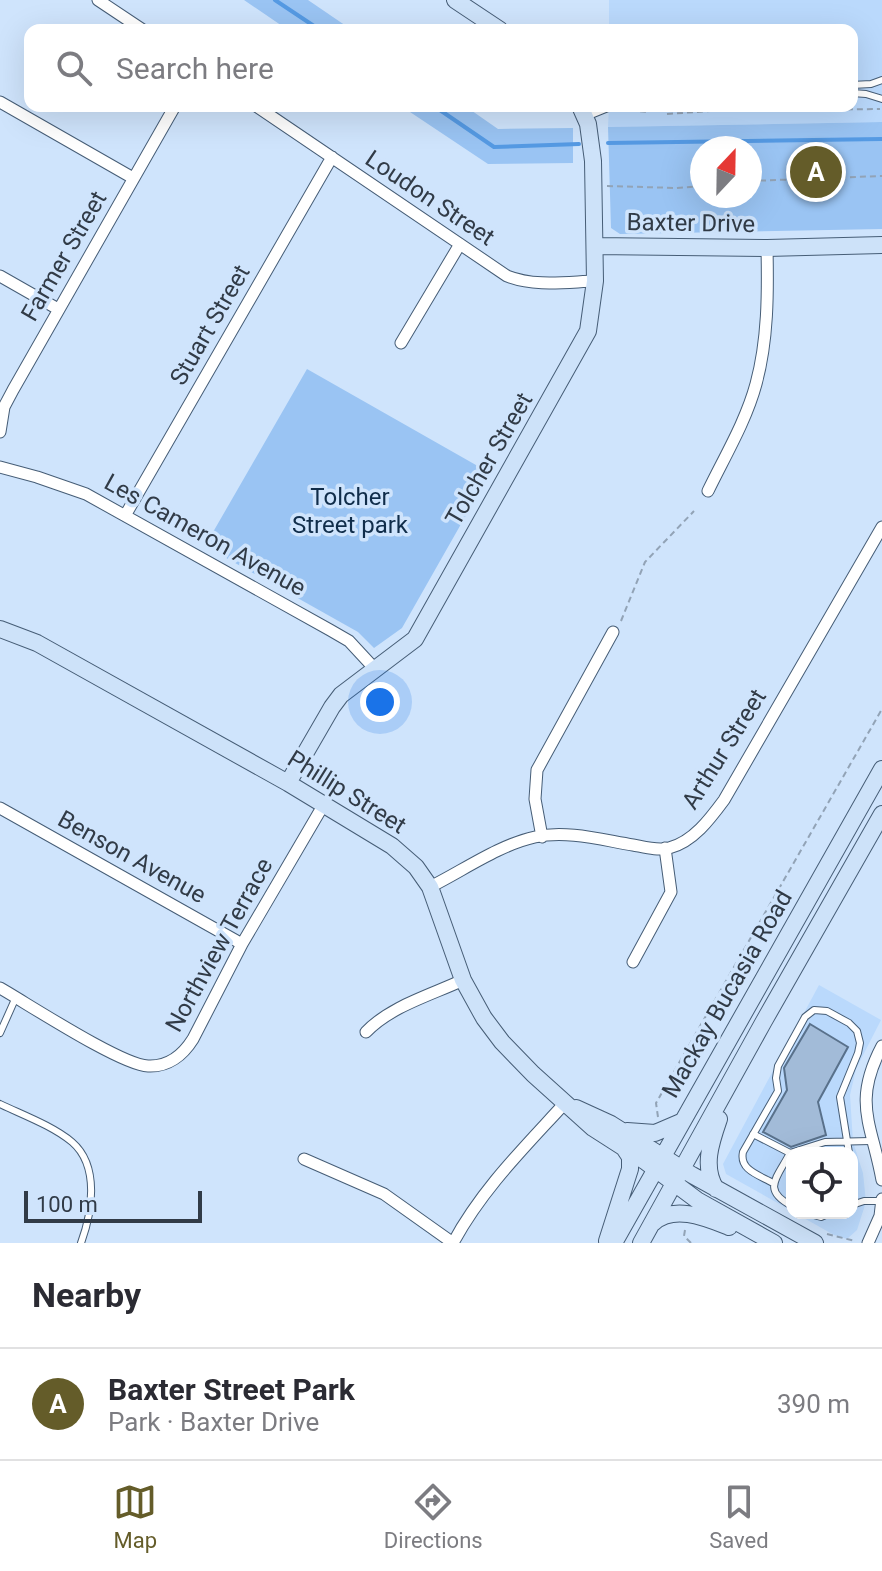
<!DOCTYPE html>
<html lang="en">
<head>
<meta charset="utf-8">
<style>
	body { margin:0; font-family:Roboto,sans-serif; background:#f2f2f3; color:#2b2b33 }
	.controls { position:absolute; right:24px; bottom:24px; display:grid; overflow:hidden; border-radius:16px; box-shadow:0 8px 32px #0002 }
	.controls button { width:72px; height:72px; display:grid; place-items:center; padding:0; border:0; border-bottom:2px solid #e1e1e2; background:#fff; color:#2b2b33; font:40px sans-serif }
	.compass { position:absolute; left:690px; top:136px; width:72px; height:72px; border-radius:50%; background:#fff; box-shadow:0 8px 32px #0002; rotate:22deg }
	.scale { position:absolute; left:24px; bottom:20px; width:178px; box-sizing:border-box; padding-left:8px; border:4px solid #313b47; border-top:0; font-size:22px; line-height:28px; white-space:nowrap; color:#313b47; -webkit-text-stroke:6px #cfe4fc; paint-order:stroke }
	.you { position:absolute; left:380px; top:702px; width:28px; height:28px; margin:-20px; border:6px solid #fff; border-radius:50%; background:#1a73e8; box-shadow:0 0 0 12px #1a73e833 }
	.badge { display:grid; place-items:center; width:52px; height:52px; border-radius:50%; background:#645c29; color:#fff; font-size:26px; font-weight:700 }
	.pin { position:absolute; translate:-50% -50%; border:4px solid #fff; box-shadow:0 2px 8px #0006 }
	.list { margin:0; padding:0; list-style:none }
	h2 { display:flex; justify-content:space-between; align-items:center; height:104px; margin:0; padding:0 32px; font-size:34px }
	h2 small { font-size:26px; font-weight:400; color:#7c7c81 }
	.list li { display:grid; grid-template-columns:52px 1fr auto; gap:24px; align-items:center; box-sizing:border-box; height:112px; padding:0 32px; border-top:2px solid #e1e1e2 }
	.list b { display:block; font-size:30px; white-space:nowrap }
	.list p { margin:0; font-size:26px; white-space:nowrap; color:#7c7c81 }
	.list em { font-size:26px; font-style:normal; color:#7c7c81 }
	.icon { flex:none; width:44px; height:44px; fill:none; stroke:currentColor; stroke-width:2; stroke-linecap:round; stroke-linejoin:round }
	.map { position:relative; flex:none; width:882px; height:1243px; overflow:hidden }
	.search { position:absolute; background:#fff; box-shadow:0 8px 32px #0002; left:24px; right:24px; top:24px; height:88px; display:flex; align-items:center; gap:20px; box-sizing:border-box; padding:0 28px; border-radius:16px; color:#7c7c81; font-size:30px }
	.sheet { height:216px; background:#fff }
	nav { display:flex; justify-content:space-around; align-items:center; box-sizing:border-box; height:112px; border-top:2px solid #e1e1e2; background:#fff; font-size:22px; color:#7c7c81 }
	nav a { display:grid; justify-items:center; gap:4px }
	nav .on { color:#645c29 }
	.map>svg:first-child { display:block }
	.built { fill:#bad9fc }
	.green { fill:#9ac4f3; fill-rule:evenodd }
	.lines { fill:none; stroke-linecap:round; stroke-linejoin:round }
	.stream { stroke:#559ae3; stroke-width:4 }
	.building { fill:#a2bbd8; stroke:#59718b; stroke-width:2 }
	.lane-casing { stroke:#465d76; stroke-width:8 }
	.street-casing { stroke:#465d76; stroke-width:13 }
	.secondary-casing { stroke:#465d76; stroke-width:18 }
	.path { stroke:#92a3b6; stroke-width:2; stroke-dasharray:6 4; stroke-linecap:butt }
	.lane { stroke:#fff; stroke-width:6 }
	.street { stroke:#fff; stroke-width:11 }
	.secondary { stroke:#cde2f9; stroke-width:16 }
	.labels { text-anchor:middle; dominant-baseline:central; stroke-width:7; stroke-linejoin:round; paint-order:stroke }
	.street-label { font-size:24px; fill:#313b47; stroke:#cfe4fc }
	.park-label { font-size:24px; fill:#102d4a; stroke:#cfe4fc }
</style>
</head>
<body>
<div class="map">
<svg width="882" height="1243" viewBox="0 0 882 1243">
	<rect width="100%" height="100%" fill="#cfe4fc"/>
	<!-- built -->
	<path class="built" d="M609 0H882V122L608 127 609 106H852V30H609Z
		M819 985 881 1020 856 1069 850 1095 853 1142 863 1173 866 1202 857 1230 847 1239 834 1235 795 1213H852V1153H792V1211L726 1174 723 1164Z"/>
	<!-- green -->
	<path class="green" d="M244 0H308L352 30H288Z
		M401 106H465L498 129 573 128V163L488 164Z
		M882 122V229L620 234 611 228 608 127ZM750 148V196H702V148Z
		M307 369 490 473 402 628 374 648 358 632 205 546Z"/>
	<g class="lines">
		<!-- stream -->
		<path class="stream" d="M275 0 320 30
			M434 106 494 147 579 144
			M608 143 882 139"/>
	</g>
	<!-- building -->
	<path class="building" d="M810 1024 848 1047 818 1102 826 1135 791 1147 763 1132 787 1090 784 1068Z"/>
	<g class="lines">
		<defs>
			<path id="lane" d="M852 85 871 84 882 80
				M852 93 866 94 882 99
				M655 106H662
				M586 117 613 106
				M0 1033 16 997
				M0 1104C23 1115 53 1126 72 1142 100 1166 92 1213 81 1243
				M753 1134 790 1153
				M852 1167 854 1175
				M773 1183C759 1175 739 1170 743 1152L778 1091 776 1078 778 1066 805 1017 814 1010 827 1011 849 1023 857 1031 860 1043 858 1053 840 1097 849 1153
				M852 1205 864 1201H882
				M792 1206C761 1190 777 1178 790 1153L825 1142 871 1141
				M806 1213 821 1217 830 1213"/>
			<path id="street" d="M98 0 143 30
				M0 102 133 178
				M256 106 507 276C535 287 566 282 595 281
				M0 276 58 309
				M401 343 460 244
				M0 432 4 407 13 390 175 106
				M0 467 37 477 86 494 330 630 349 641 374 668
				M708 491C725 456 746 421 756 384 768 340 768 293 767 248
				M126 514 332 157
				M0 808 242 944
				M542 837 535 799 537 770 613 632
				M430 887C464 870 499 845 535 837 567 830 602 840 633 845 644 847 658 851 669 848 693 842 710 819 724 800L882 527
				M633 962 671 892 665 848
				M0 988C28 1004 121 1065 148 1066 168 1067 183 1055 193 1039L242 944 324 804
				M366 1032C391 1006 431 995 463 980
				M882 1046C852 1103 872 1124 882 1180
				M304 1159 384 1194 453 1243C482 1189 524 1148 565 1103
				M868 1243 880 1216 882 1199"/>
			<path id="secondary" d="M455 0 500 30
				M595 246 767 248 882 245
				M0 629 37 643 288 783 392 846 416 867 430 887 463 980 484 1018 502 1042 533 1074 593 1128 646 1162 697 1200 774 1243
				M288 783 332 707 341 695 415 639 588 331 595 281 593 161 588 124 580 106
				M576 1108 611 1124 692 1175 815 1243
				M627 1131 655 1133 683 1121
				M716 1189C702 1167 711 1142 719 1119
				M653 1223C674 1204 706 1218 729 1227
				M607 1241 630 1169V1157L624 1148
				M614 1243 882 769
				M641 1243 764 1021 882 814"/>
		</defs>
		<!-- lane casing -->
		<use href="#lane" class="lane-casing"/>
		<!-- street casing -->
		<use href="#street" class="street-casing"/>
		<!-- secondary casing -->
		<use href="#secondary" class="secondary-casing"/>
		<!-- path -->
		<path class="path" d="M620 110 649 112
			M667 114 710 111 880 109
			M750 181 882 176
			M607 186 676 188 702 186
			M621 621 645 562 694 511
			M658 1117 656 1103 882 709
			M685 1230 684 1236 691 1243
			M827 1234 855 1241"/>
		<!-- lane -->
		<use href="#lane" class="lane"/>
		<!-- street -->
		<use href="#street" class="street"/>
		<!-- secondary -->
		<use href="#secondary" class="secondary"/>
	</g>
	<g class="labels">
		<!-- street labels -->
		<g class="street-label">
			<text transform="translate(430 198) rotate(34)">Loudon Street</text>
			<text transform="translate(691 223) rotate(1)">Baxter Drive</text>
			<text transform="translate(64 256) rotate(-60)">Farmer Street</text>
			<text transform="translate(210 325) rotate(-60)">Stuart Street</text>
			<text transform="translate(489 459) rotate(-60)">Tolcher Street</text>
			<text transform="translate(205 535) rotate(29)">Les Cameron Avenue</text>
			<text transform="translate(724 749) rotate(-58)">Arthur Street</text>
			<text transform="translate(347 792) rotate(32)">Phillip Street</text>
			<text transform="translate(132 857) rotate(29)">Benson Avenue</text>
			<text transform="translate(219 945) rotate(-61)">Northview Terrace</text>
			<text transform="translate(727 994) rotate(-60)">Mackay Bucasia Road</text>
		</g>
		<!-- park labels -->
		<g class="park-label">
			<text x="350" y="497">Tolcher<tspan x="350" dy="28">Street park</tspan></text>
		</g>
	</g>
</svg>
<div class="controls">
<button><svg class="icon" aria-label="locate" viewBox="0 0 24 24"><circle cx="12" cy="12" r="6"/><path d="M12 2v4M12 18v4M2 12h4M18 12h4"/></svg></button>
</div>
<svg class="compass" viewBox="-18 -18 36 36"><path d="M0-13l5 13h-10z" fill="#e53935"/><path d="M0 13l5-13h-10z" fill="#7c7c81"/></svg>
<div class="scale">100 m</div>
<div class="you"></div>
<div class="pin badge" style="left:816px;top:172px">A</div>
<div class="search"><svg class="icon" aria-label="search" viewBox="0 0 24 24"><circle cx="10" cy="10" r="6"/><path d="M15 15l6 6"/></svg>Search here</div>
</div>
<section class="sheet">
<h2>Nearby<small></small></h2>
<ul class="list">
<li><span class="badge">A</span><div><b>Baxter Street Park</b><p>Park · Baxter Drive</p></div><em>390 m</em></li>
</ul>
</section>
<nav>
<a class="on"><svg class="icon" aria-label="map" viewBox="0 0 24 24"><path d="M3 6l6-2 6 2 6-2v14l-6 2-6-2-6 2zM9 4v14M15 6v14"/></svg>Map</a>
<a><svg class="icon" aria-label="directions" viewBox="0 0 24 24"><path d="M12 3l9 9-9 9-9-9zM9 14v-3h6M13 9l2 2-2 2"/></svg>Directions</a>
<a><svg class="icon" aria-label="saved" viewBox="0 0 24 24"><path d="M7 4h10v16l-5-4-5 4z"/></svg>Saved</a>
</nav>
</body>
</html>
